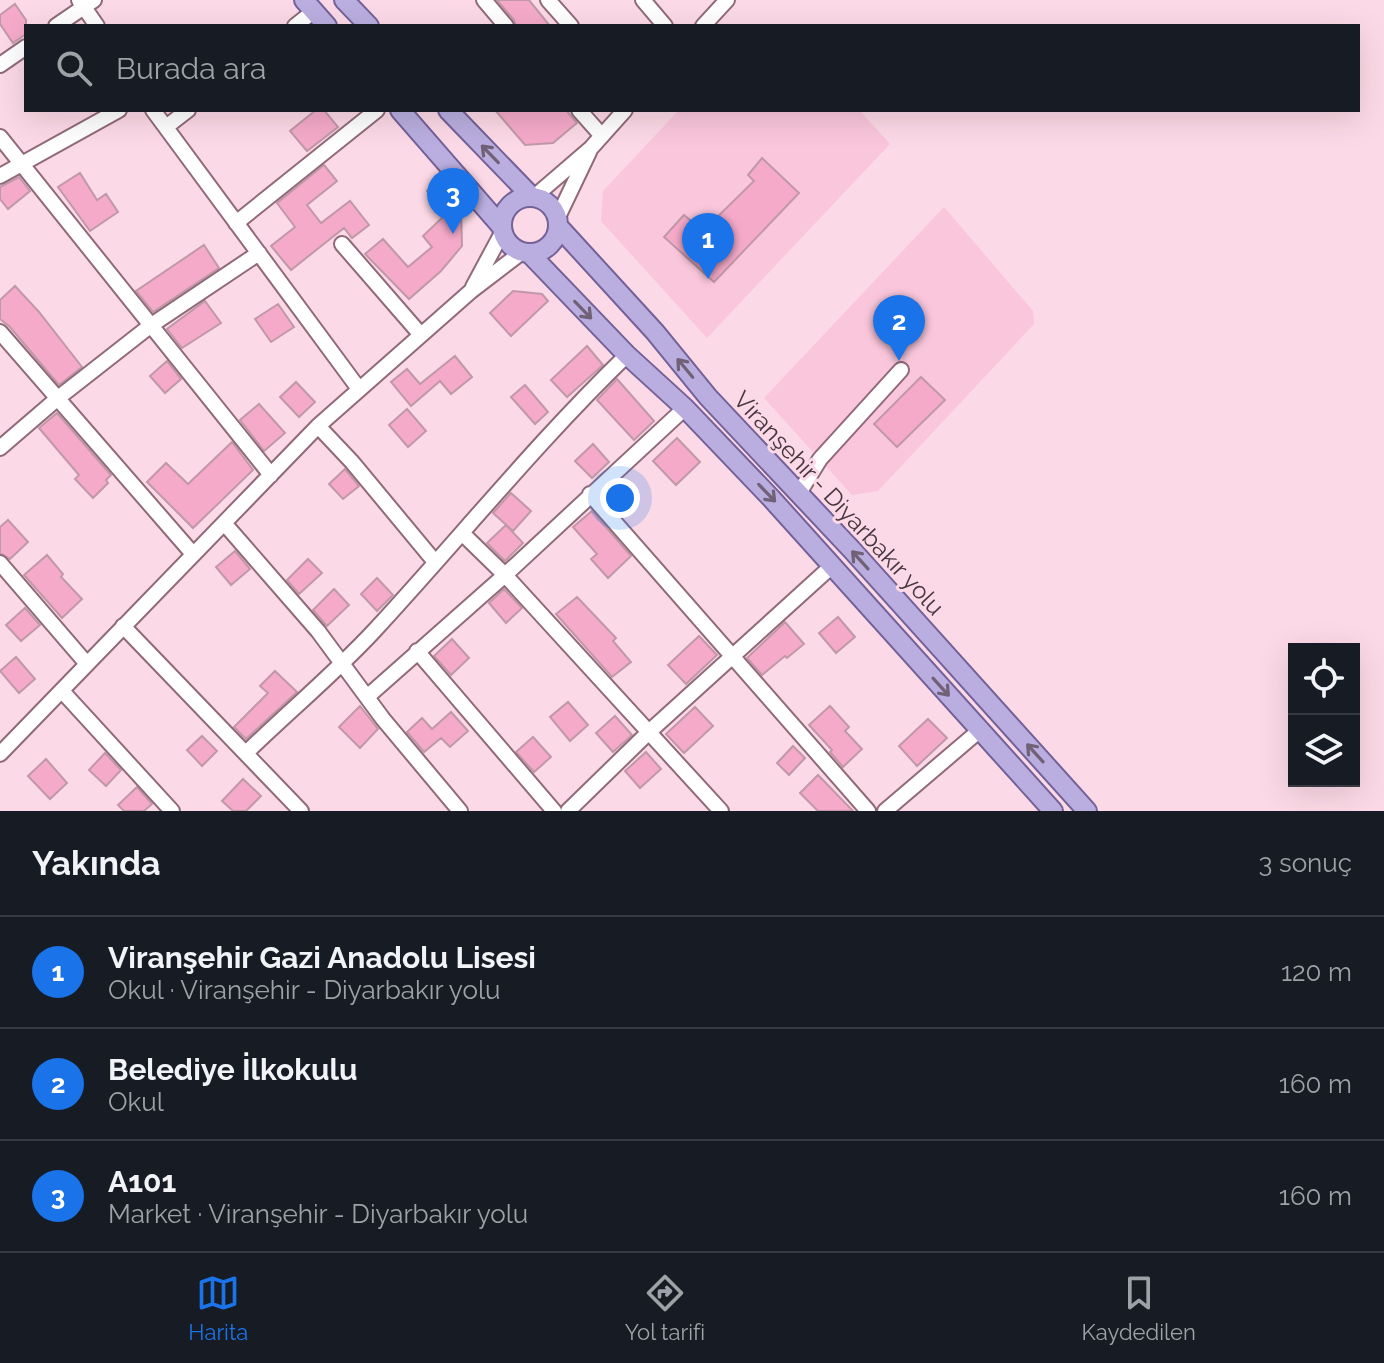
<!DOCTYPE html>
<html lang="tr">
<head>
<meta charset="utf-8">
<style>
	body { margin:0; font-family:Raleway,sans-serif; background:#242831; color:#f1f3f6 }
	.controls { position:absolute; right:24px; bottom:24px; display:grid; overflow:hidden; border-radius:0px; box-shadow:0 8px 32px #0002 }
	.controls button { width:72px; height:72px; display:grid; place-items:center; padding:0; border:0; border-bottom:2px solid #363941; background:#171b24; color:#f1f3f6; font:40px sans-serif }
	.you { position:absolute; left:620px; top:498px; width:28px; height:28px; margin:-20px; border:6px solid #fff; border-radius:50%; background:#1a73e8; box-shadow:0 0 0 12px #1a73e833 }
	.badge { display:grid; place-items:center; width:52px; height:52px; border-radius:50%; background:#1a73e8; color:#fff; font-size:26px; font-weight:700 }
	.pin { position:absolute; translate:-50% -66px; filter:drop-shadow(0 2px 4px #0008) }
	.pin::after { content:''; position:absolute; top:42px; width:28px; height:24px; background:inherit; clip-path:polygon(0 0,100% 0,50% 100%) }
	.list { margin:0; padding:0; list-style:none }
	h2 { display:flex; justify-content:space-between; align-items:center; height:104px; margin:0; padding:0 32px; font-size:34px }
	h2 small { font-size:26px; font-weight:400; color:#9ea1a6 }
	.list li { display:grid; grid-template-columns:52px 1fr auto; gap:24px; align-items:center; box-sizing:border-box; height:112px; padding:0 32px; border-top:2px solid #363941 }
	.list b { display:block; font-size:30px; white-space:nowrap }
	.list p { margin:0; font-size:26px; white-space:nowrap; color:#9ea1a6 }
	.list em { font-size:26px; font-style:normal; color:#9ea1a6 }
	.icon { flex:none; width:44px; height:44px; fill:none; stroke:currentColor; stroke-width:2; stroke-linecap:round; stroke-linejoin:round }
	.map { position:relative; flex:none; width:1384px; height:811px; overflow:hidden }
	.search { position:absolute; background:#171b24; box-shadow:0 8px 32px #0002; left:24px; right:24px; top:24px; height:88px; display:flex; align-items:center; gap:20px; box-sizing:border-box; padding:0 28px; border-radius:0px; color:#9ea1a6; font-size:30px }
	.sheet { height:440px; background:#171b24 }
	nav { display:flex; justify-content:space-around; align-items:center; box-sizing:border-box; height:112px; border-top:2px solid #363941; background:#171b24; font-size:22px; color:#9ea1a6 }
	nav a { display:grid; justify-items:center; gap:4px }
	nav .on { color:#1a73e8 }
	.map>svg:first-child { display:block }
	.built { fill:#fac6db }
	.building { fill:#f5aac9; stroke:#c198a8; stroke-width:2 }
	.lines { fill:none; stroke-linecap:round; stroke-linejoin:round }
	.minor-casing { stroke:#916a7a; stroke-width:18 }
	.major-casing { stroke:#736198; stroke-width:22 }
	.minor { stroke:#fff; stroke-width:14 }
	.major { stroke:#b9aedf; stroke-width:18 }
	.oneway { stroke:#706176 }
	.labels { text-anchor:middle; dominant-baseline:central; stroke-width:6; stroke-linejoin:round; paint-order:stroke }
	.street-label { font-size:24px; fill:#48373e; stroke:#fcd9e6 }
</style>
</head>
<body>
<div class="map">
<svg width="1384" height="811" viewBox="0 0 1384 811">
	<rect width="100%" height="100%" fill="#fcd9e6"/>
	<!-- built -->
	<path class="built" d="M679 110H859L890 144 707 338 601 221 603 191Z
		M944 207 1033 311 1034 324 878 491 852 495 764 398Z"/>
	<!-- building -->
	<path class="building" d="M497 0H529L550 26H516L514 20Z
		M15 4 26 20V34L13 43 0 24V15Z
		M316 110H324L338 127 307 151 290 131Z
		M495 110H566L577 123 553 143 525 145Z
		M762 158 799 193 714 282 664 237 684 215 703 231 754 181 748 175Z
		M324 165 337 181 307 205 321 223 350 201 369 225 352 238 344 228 291 270 271 246 295 227 277 203Z
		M80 173 97 200 106 194 118 212 90 231 58 187Z
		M19 177 30 191 8 209 0 199V187Z
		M443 177 459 196 452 202 461 211 462 246 441 271 409 299 365 254 383 239 408 267 432 247 423 236 447 213 427 191Z
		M204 245 219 268 153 312 136 291Z
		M15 286 39 312 82 367 59 385 10 327 0 319V300Z
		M513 291 542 294 548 301 511 336 490 313Z
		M205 301 221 323 182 348 167 329Z
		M278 304 294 327 271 342 255 319Z
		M587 346 603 365 567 397 551 380Z
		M455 356 472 377 451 394 440 381 411 406 391 382 407 369 420 384Z
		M167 361 181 379 165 393 150 376Z
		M921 377 945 400 897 447 874 424Z
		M617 379 654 421 634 440 597 400Z
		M296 382 315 402 299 417 280 397Z
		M525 385 548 412 535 424 511 397Z
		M259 404 285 433 264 451 240 420Z
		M407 409 426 431 408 447 389 425Z
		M57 413 111 475 106 480 108 483 93 498 75 479 79 475 39 428Z
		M677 438 700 462 676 485 653 461Z
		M232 442 253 470 193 528 147 482 166 463 188 484Z
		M593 444 609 462 592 478 575 461Z
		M345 469 359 486 343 499 329 484Z
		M511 493 531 511 513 531 493 513Z
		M592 511 631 556 608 578 591 559 597 554 573 527Z
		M8 520 28 542 10 559 0 553V527Z
		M506 525 523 543 505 561 487 543Z
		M235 551 250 569 231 585 216 567Z
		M47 555 63 574 61 577 82 599 62 618 24 575Z
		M308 559 322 573 299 594 287 580Z
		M377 578 393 595 377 611 361 594Z
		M334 589 349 605 327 626 313 610Z
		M504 589 522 608 506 623 489 603Z
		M577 597 616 638 613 641 631 662 612 677 556 614Z
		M25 608 40 625 21 641 6 625Z
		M838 617 855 637 836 653 819 633Z
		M785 622 804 644 787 658 785 656 762 675 747 658Z
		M699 636 717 655 686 684 668 665Z
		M452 639 469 658 451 675 434 656Z
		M16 657 35 679 19 693 0 671Z
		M275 671 297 692 246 739 234 727 268 693 260 686Z
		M568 702 588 725 570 741 550 717Z
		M360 706 378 729 360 748 339 727Z
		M830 706 849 727 845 731 862 749 843 767 830 752 832 750 809 725Z
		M695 707 713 726 684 753 666 734Z
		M451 712 468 731 450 747 441 738 424 752 407 732 422 718 432 729Z
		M615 716 632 735 613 752 596 733Z
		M928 719 947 738 917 766 899 746Z
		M202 736 217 751 202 766 187 750Z
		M533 737 551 757 534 772 516 752Z
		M793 746 805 758 789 775 777 763Z
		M646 752 661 769 640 788 625 771Z
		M105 753 121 770 106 786 89 770Z
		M46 759 67 783 50 799 28 776Z
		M818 775 853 811H818L800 793Z
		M243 779 261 796 246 811H233L222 801Z
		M137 787 152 804 144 811H124L118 805Z"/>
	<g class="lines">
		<defs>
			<path id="minor" d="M79 0 97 26
				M484 0 506 26
				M548 0 571 26
				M643 0 665 26
				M56 26 94 0
				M295 26 314 11
				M703 26 727 0
				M0 65 26 47
				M153 110 359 389
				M579 110 602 136
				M166 127 188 110
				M0 137 271 475
				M0 176 119 110
				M534 197 591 148 625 110
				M557 219 589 152
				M236 223 377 110
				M342 244 421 335
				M473 287 502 233
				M0 332 193 554
				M318 426 352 462 435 562
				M0 448 58 398 150 326 259 253
				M799 493 820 459 901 370
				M590 494 868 811
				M224 523 318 631 383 719 460 811
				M463 534 505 575 721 811
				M0 563 87 664
				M123 626 301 811
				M417 651 554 811
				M62 691 172 811
				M367 697 505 575 685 408
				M246 753C288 712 334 674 374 631 459 539 537 442 627 355
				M0 754 318 426 471 291 522 252
				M568 811 650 731 833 565
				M885 811 980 730"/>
			<path id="major" d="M304 0 327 26
				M344 0 369 26
				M400 110 501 226
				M448 110 532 197
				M502 225a28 28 0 1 1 56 0a28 28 0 1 1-56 0Z
				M558 226 655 332 708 397 852 550 1087 811
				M529 253 627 355 685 408 771 498 1053 811"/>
		</defs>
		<!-- minor casing -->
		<use href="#minor" class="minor-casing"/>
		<!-- major casing -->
		<use href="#major" class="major-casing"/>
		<!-- minor -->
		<use href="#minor" class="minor"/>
		<!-- major -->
		<use href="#major" class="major"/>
	</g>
	<!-- one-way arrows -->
	<defs><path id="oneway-shaft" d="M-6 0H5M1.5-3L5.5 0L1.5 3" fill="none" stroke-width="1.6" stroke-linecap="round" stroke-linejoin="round" transform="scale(2)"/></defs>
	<g class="oneway">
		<use href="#oneway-shaft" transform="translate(490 154) rotate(-134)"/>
		<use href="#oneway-shaft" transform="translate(583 310) rotate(46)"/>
		<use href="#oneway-shaft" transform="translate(685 368) rotate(-130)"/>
		<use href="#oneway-shaft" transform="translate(767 493) rotate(46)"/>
		<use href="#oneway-shaft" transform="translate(860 560) rotate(-132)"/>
		<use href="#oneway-shaft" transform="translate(941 687) rotate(48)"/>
		<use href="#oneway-shaft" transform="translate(1035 753) rotate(-132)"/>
	</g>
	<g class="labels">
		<!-- street labels -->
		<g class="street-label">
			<text transform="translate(839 503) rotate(47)">Viranşehir - Diyarbakır yolu</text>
		</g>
	</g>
</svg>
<div class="controls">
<button><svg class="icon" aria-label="locate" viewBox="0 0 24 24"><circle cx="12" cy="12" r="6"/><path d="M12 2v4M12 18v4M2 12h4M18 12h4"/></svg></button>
<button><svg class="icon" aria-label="layers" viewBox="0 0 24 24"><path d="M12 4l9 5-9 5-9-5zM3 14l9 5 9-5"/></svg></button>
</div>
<div class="you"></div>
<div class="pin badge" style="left:708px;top:279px">1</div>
<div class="pin badge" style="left:899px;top:361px">2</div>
<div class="pin badge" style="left:453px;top:234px">3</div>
<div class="search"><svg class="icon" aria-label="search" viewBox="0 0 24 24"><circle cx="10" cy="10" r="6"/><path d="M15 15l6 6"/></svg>Burada ara</div>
</div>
<section class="sheet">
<h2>Yakında<small>3 sonuç</small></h2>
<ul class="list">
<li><span class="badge">1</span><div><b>Viranşehir Gazi Anadolu Lisesi</b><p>Okul · Viranşehir - Diyarbakır yolu</p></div><em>120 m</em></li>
<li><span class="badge">2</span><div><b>Belediye İlkokulu</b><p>Okul</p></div><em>160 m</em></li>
<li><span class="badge">3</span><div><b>A101</b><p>Market · Viranşehir - Diyarbakır yolu</p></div><em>160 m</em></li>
</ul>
</section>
<nav>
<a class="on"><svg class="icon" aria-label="map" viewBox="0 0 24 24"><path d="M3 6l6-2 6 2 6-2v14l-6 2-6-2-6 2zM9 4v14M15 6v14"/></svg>Harita</a>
<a><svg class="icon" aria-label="directions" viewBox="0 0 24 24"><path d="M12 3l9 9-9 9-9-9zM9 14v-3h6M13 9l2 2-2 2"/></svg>Yol tarifi</a>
<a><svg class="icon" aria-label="saved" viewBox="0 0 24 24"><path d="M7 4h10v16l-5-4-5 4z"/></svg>Kaydedilen</a>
</nav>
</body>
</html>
